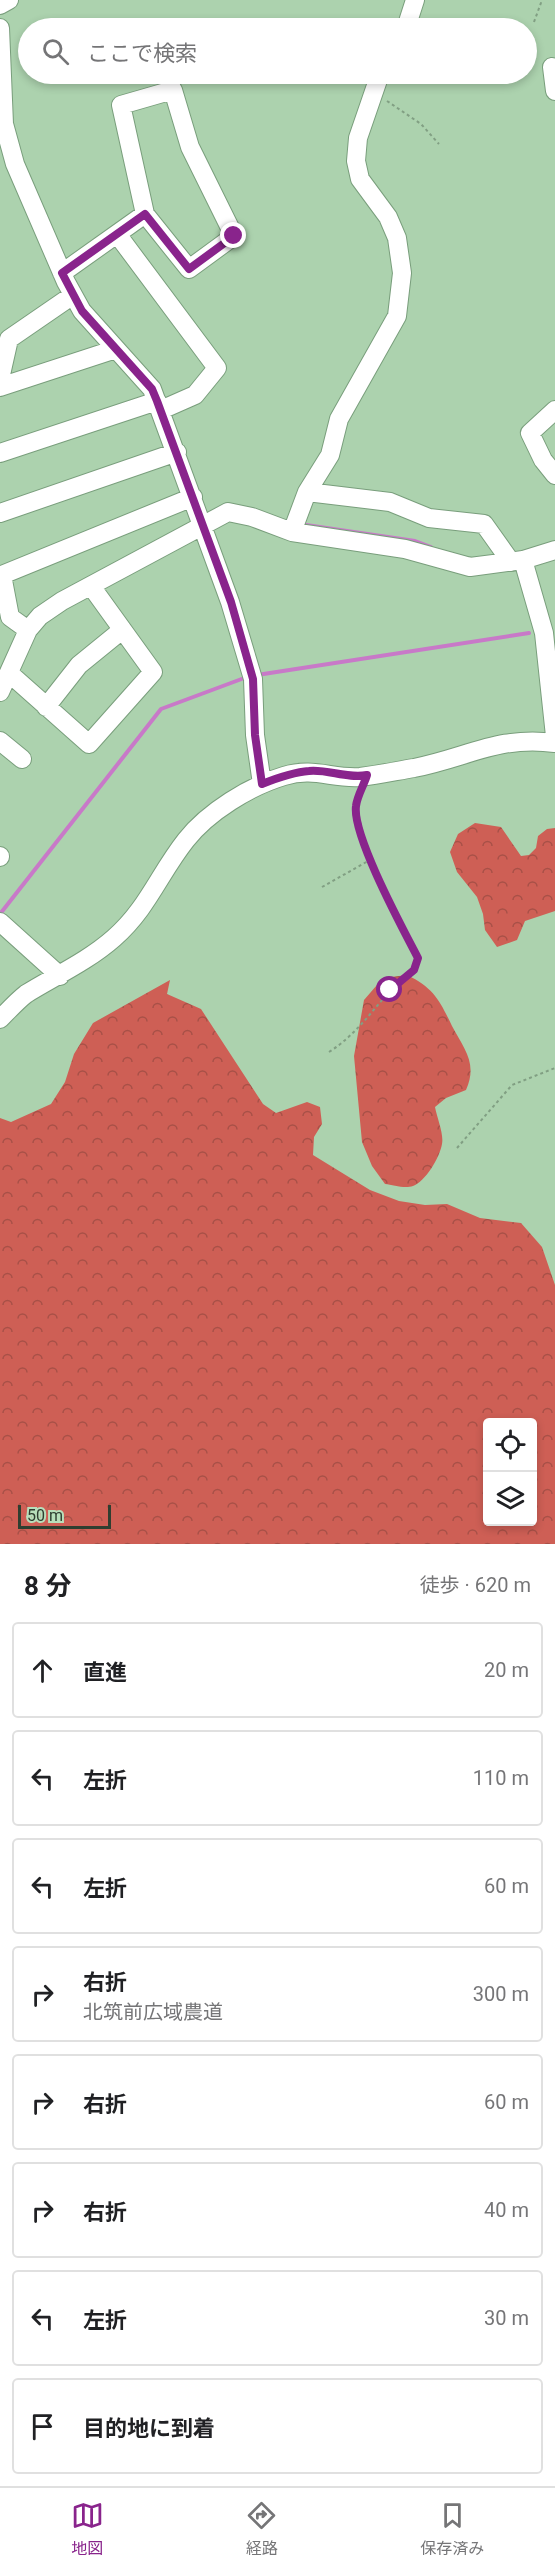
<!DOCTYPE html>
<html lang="ja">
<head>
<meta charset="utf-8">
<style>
	body { margin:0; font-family:Roboto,"Noto Sans JP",sans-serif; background:#f6f6f6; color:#202124 }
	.controls { position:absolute; right:18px; bottom:18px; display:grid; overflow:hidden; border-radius:6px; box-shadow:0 3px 9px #0003 }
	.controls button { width:54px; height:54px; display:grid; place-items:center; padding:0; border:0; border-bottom:2px solid #e0e0e0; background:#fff; color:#202124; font:30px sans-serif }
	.scale { position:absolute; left:18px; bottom:15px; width:93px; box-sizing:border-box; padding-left:6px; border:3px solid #2f3e30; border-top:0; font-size:16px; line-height:21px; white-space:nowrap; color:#2f3e30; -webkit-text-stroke:4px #b8dfbb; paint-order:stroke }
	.stop { position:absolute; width:18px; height:18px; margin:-14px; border:4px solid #89248c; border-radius:50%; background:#fff }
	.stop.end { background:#89248c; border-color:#fff; box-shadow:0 2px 6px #0008 }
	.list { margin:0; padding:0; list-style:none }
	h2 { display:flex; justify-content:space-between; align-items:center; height:78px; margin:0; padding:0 24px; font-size:26px }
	h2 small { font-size:20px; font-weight:400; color:#757577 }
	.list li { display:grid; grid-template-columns:39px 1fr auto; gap:18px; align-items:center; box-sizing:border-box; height:96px; margin:0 12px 12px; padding:0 12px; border:2px solid #e0e0e0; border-radius:6px }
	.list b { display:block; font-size:22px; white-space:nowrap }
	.list p { margin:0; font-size:20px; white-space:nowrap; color:#757577 }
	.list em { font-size:20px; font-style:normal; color:#757577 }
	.icon { flex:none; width:33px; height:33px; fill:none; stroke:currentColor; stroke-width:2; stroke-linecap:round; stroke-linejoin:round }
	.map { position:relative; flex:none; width:555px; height:1544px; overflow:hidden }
	.search { position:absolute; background:#fff; box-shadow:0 3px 9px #0003; left:18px; right:18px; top:18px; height:66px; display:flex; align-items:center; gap:15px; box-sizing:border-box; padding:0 21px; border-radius:33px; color:#757577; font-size:22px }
	.sheet { height:942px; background:#fff }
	nav { display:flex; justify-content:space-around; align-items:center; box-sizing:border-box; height:84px; border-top:2px solid #e0e0e0; background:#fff; font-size:16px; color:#757577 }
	nav a { display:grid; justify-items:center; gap:3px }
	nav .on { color:#89248c }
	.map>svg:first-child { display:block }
	.forest { fill:url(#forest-crowns); fill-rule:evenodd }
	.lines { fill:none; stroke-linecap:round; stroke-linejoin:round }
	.stream { stroke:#c879c8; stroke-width:4 }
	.minor-casing { stroke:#799e7c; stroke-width:20 }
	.path { stroke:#819f83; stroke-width:2; stroke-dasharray:3 3; stroke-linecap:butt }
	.minor { stroke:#fff; stroke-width:18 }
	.route { stroke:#89248c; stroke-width:8 }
</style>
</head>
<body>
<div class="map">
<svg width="555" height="1544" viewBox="0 0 555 1544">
	<defs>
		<pattern id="forest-crowns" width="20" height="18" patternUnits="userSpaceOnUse" patternTransform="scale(1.5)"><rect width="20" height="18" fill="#ce5f55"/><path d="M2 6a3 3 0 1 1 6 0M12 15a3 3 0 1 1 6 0" fill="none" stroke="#a85047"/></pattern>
	</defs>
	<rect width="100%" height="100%" fill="#acd2ae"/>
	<!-- forest -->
	<path class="forest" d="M475 823 501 827 521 856 529 855 536 848 538 836 547 829 555 828V911L525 921 517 940 497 947 485 930 483 914 477 897 457 872 450 852 458 834Z
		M407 975C434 988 440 1001 452 1026 464 1049 478 1063 466 1090L446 1098 435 1107C437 1118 444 1134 442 1144 440 1157 425 1182 413 1186 405 1189 393 1185 385 1184L372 1166 362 1142 354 1056 364 1000 383 978Z
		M170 980 167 994 201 1009 263 1104 276 1113 307 1102 320 1107 322 1124 314 1137 313 1155 370 1190 399 1201 425 1205 447 1204 480 1218 521 1223 542 1247 555 1285V1544H0V1118L11 1122 51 1104 65 1082 74 1054 93 1023ZM532 1422V1522H488V1422Z"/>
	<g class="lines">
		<!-- stream -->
		<path class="stream" d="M306 525 415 541 431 547
			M257 675 529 633
			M0 914 161 709 247 677"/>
		<defs>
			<path id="minor" d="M0 5 9 0
				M0 28 4 124 15 164 66 282 82 311 152 389 230 602 253 679 255 735 262 784
				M406 28 415 0
				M552 67 555 91
				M173 90 190 147 234 236 189 269 145 214 121 105Z
				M117 234 217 368 195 395 161 410
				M62 273 145 214
				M0 379 9 339 73 295
				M0 387 116 349
				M555 410 530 433 543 460 555 475
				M0 453 157 401
				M307 492 390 502 429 518 484 524 511 562
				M0 513 177 452
				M292 532 307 492 330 455 339 419 397 316 402 273 397 238 388 217 360 179 356 161 358 138 380 74
				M523 560 544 633 555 736
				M28 630 10 617 2 575 193 497
				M9 673 89 744 153 672 91 586
				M0 692 28 630 40 616 62 601 228 512 252 517 292 532 405 549 470 567 523 560 555 550
				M46 707 79 665 122 630
				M0 741 22 759
				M0 856V857
				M0 922 60 976
				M0 1019C8 1011 17 1001 26 994 55 976 88 961 114 938 148 908 159 874 186 840 208 812 250 786 284 776 314 767 332 779 360 777 378 775 396 771 414 768 466 758 500 735 555 743"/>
		</defs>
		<!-- minor casing -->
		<use href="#minor" class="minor-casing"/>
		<!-- path -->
		<path class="path" d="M534 22 542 0
			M387 101 421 124 439 144
			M322 887 370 860
			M329 1052C354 1036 369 1015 388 993 399 980 412 975 418 958L370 860 356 807 361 792
			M457 1148 512 1085 555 1068"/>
		<!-- minor -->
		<use href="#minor" class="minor"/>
	</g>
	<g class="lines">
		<!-- route -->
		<path class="route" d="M234 236 189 269 145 214 62 273 82 311 152 389 157 401 231 602 253 679 255 735 262 784C277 778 293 772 309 771 328 769 347 779 367 775 364 785 357 796 356 806 352 835 403 929 418 958L414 970 390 990"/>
	</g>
</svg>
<div class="controls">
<button><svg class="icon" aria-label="locate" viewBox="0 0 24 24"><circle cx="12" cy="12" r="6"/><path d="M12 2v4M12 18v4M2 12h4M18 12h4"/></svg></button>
<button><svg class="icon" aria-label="layers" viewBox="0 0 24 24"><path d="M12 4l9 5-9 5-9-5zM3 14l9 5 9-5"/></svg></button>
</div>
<div class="scale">50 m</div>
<div class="stop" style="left:390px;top:990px"></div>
<div class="stop end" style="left:234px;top:236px"></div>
<div class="search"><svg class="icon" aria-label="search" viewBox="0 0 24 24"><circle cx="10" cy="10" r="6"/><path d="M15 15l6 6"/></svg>ここで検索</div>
</div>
<section class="sheet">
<h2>8 分<small>徒歩 · 620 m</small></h2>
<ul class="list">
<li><svg class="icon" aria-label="ahead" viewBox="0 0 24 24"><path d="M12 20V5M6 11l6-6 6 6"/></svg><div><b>直進</b></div><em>20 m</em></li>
<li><svg class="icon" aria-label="left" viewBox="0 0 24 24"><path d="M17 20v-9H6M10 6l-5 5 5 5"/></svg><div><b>左折</b></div><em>110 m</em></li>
<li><svg class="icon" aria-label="left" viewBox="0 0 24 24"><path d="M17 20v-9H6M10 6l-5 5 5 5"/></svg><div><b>左折</b></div><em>60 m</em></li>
<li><svg class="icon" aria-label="right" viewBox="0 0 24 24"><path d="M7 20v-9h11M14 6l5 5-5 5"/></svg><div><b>右折</b><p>北筑前広域農道</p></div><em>300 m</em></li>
<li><svg class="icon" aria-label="right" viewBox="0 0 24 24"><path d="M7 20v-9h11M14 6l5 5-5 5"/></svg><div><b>右折</b></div><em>60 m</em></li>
<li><svg class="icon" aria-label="right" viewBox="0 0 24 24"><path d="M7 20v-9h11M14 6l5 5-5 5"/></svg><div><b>右折</b></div><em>40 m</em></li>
<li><svg class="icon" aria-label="left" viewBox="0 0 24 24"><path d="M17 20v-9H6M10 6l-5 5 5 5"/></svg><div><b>左折</b></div><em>30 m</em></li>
<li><svg class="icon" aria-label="arrive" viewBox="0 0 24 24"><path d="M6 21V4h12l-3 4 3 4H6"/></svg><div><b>目的地に到着</b></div></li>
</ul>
</section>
<nav>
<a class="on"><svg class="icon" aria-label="map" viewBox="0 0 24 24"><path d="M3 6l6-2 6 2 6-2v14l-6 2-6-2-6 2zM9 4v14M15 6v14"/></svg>地図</a>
<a><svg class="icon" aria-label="directions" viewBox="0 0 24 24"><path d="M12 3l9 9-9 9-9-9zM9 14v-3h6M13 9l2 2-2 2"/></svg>経路</a>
<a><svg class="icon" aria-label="saved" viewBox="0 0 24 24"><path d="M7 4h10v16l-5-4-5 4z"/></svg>保存済み</a>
</nav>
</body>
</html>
